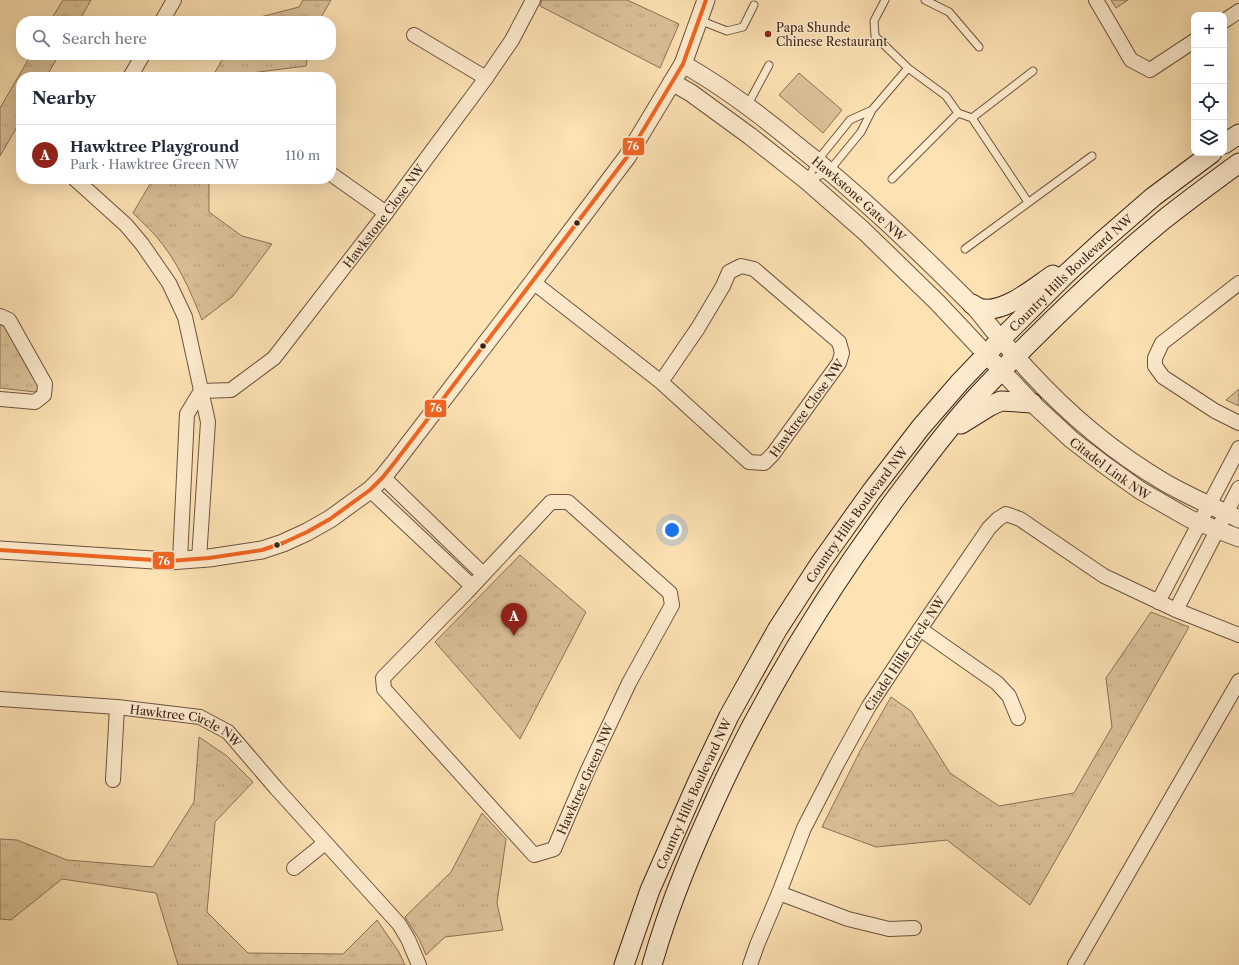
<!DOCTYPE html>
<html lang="en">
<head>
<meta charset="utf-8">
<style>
	body { margin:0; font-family:"Libre Caslon Text",serif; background:#f6f6f7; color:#1f2937 }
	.controls { position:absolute; right:12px; top:12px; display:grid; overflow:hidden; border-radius:8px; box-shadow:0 4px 16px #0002 }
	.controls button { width:36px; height:36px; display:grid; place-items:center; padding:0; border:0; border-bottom:1px solid #e0e1e3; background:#fff; color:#1f2937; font:20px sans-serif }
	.you { position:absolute; left:672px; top:530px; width:14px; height:14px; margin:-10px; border:3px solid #fff; border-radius:50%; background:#1a73e8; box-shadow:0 0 0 6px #1a73e833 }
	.badge { display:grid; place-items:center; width:26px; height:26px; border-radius:50%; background:#8f2418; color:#fff; font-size:13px; font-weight:700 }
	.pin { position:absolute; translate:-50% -33px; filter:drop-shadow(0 1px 2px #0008) }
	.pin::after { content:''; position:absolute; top:21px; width:14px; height:12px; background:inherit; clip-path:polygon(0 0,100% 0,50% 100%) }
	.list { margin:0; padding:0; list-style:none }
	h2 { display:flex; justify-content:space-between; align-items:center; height:52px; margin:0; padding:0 16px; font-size:17px }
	h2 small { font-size:13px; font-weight:400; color:#747a83 }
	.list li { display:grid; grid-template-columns:26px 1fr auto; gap:12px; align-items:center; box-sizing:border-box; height:60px; padding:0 16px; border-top:1px solid #e0e1e3 }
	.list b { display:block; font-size:15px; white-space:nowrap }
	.list p { margin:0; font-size:13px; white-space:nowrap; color:#747a83 }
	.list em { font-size:13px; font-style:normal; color:#747a83 }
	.icon { flex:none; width:22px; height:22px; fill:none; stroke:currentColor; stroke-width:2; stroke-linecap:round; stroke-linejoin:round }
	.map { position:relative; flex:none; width:1239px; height:965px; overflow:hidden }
	.search { position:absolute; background:#fff; box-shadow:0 4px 16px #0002; left:16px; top:16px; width:320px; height:44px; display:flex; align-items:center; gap:10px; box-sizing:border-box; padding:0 14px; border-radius:16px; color:#747a83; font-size:15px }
	.panel { position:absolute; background:#fff; box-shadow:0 4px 16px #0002; left:16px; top:72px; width:320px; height:112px; border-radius:16px }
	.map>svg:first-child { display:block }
	.grass { fill:url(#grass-tufts); stroke:#8c7258 }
	.garden { fill:#dcc299; stroke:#8c7258 }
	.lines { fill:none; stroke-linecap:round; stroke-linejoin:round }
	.service-casing { stroke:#6c533e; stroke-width:9 }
	.minor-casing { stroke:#6c533e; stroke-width:16 }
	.tertiary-casing { stroke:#6c533e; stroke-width:19 }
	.secondary-casing { stroke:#3c2317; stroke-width:21 }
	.service { stroke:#feecce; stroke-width:7 }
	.minor { stroke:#feecce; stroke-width:14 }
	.tertiary { stroke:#feecce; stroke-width:17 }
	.secondary { stroke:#feecce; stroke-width:19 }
	.bus-1-casing { stroke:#feecce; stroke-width:7 }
	.bus-1 { stroke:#f26522; stroke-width:4 }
	.poi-dot { fill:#8f2418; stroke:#feecce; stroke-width:1.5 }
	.bus-dot { fill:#3c2317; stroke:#feecce; stroke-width:1.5 }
	.labels { text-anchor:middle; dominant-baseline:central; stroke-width:3; stroke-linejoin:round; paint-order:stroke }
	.poi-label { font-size:12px; fill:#3c2317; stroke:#feecce; text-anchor:start }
	.street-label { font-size:12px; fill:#3c2317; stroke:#feecce }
	.line-badge { stroke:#feecce; stroke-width:1.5 }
	.badge-label { font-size:11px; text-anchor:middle; font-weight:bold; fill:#fff }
</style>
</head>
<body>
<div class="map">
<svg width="1239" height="965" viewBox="0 0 1239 965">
	<defs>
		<pattern id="grass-tufts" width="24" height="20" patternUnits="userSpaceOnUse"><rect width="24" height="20" fill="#dcc299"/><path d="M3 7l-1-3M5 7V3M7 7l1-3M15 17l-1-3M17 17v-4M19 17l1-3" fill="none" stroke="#bea683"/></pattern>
	</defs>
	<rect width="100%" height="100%" fill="#fde2b4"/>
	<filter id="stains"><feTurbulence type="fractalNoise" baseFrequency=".005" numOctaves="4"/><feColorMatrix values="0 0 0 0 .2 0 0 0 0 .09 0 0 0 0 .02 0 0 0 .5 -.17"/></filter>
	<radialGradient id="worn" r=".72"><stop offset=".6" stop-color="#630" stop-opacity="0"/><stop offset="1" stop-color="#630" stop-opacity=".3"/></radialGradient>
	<!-- grass -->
	<path class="grass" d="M63 0H91L79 21H50Z
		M303 0H331L319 21H245L299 7Z
		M542 0H627L679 24 660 68 540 6Z
		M1111 0H1128L1116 8Z
		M31 55H59L46 77H21V120L0 156V108Z
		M225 55H308L306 66 243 74 241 77H212Z
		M153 179H209V212L242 236 272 244 233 296 202 320C190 290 177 260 155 235 148 227 140 220 133 213Z
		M3 324 6 326 39 386 38 390 35 392 0 388V326Z
		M1239 389V406L1226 400Z
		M520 555 586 612 520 739 435 642Z
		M1151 612 1189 627 1030 905 947 840 876 847 822 827 860 751 891 697 911 711 950 773 999 806 1074 793 1112 727 1106 678Z
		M199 737 227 756 253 782 215 822 207 912 248 953 343 954 377 920 399 952 405 965H178L156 893 62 879 11 920 0 919V839L17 840 67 860 153 867 194 802Z
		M482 813 506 839 497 903 503 930 445 937 426 955 419 939 405 917 451 872Z"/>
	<!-- garden -->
	<path class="garden" d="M799 73 842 110 823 133 779 95Z"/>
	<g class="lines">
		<defs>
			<path id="service" d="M885 0 874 21 875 36 908 68 946 96 958 113 972 118 1028 202
				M925 0 949 12 979 47
				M699 20 727 31 743 27 754 5
				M747 106 769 65
				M972 118 1033 71
				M892 179 958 113
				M807 181 817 161 850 120 872 110
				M808 181 829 171 861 132 872 110 908 68
				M965 249 1092 156"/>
			<g id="minor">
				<path d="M1096 0 1131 60 1150 70 1194 41"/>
				<path d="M162 21 174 0"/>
				<path d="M1224 21 1239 11"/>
				<path d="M414 35 486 78"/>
				<path d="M130 77 143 55"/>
				<path d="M331 174 386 213"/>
				<path d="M75 179 126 225 142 244 169 283 185 317 208 422 199 559"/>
				<path id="s1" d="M533 282 661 382 749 462 764 463 773 454 839 363 842 353 839 342 754 269 741 266 729 272 723 286 698 328 661 382"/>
				<path d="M1239 283 1162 343 1155 358V366L1163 377 1215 411 1239 423"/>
				<path d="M0 316 9 320 45 384 44 395 35 402 0 399"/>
				<path id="s2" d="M201 391 231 390 274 358 386 213 486 78 512 40 533 0"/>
				<path d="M383 477 483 574"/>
				<path d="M370 490 472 586"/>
				<path d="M551 502H568L670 593 672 605 629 683 587 772 554 849 534 855 384 689 383 678 466 593Z"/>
				<path d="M180 560 187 414 201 391"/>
				<path d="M1158 602 1239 448"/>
				<path d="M1176 610 1239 488"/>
				<path d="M920 629 997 683 1009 696 1018 718"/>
				<path id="s3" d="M0 699 117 707 200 717 228 732 276 788 399 924 408 939 419 965"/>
				<path d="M113 780 117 707"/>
				<path d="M294 868 325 843"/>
				<path d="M779 893 848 919 889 929 914 928"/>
				<path id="s4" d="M750 965 757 945 779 893 804 828 837 764 869 706 920 629 989 528 998 519 1006 514 1020 519 1104 576 1176 610 1239 635"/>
				<path d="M1075 965 1239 681"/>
			</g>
			<g id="tertiary">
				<path id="s5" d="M683 64C724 87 762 116 798 146 859 194 915 248 970 303 977 309 983 317 989 325 1001 340 1014 354 1027 369 1067 413 1113 452 1164 482 1188 496 1214 507 1239 519"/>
				<path id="s6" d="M672 82 691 93 750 136 807 181 864 231 937 302 1032 403 1072 440 1106 466 1141 491 1190 519 1239 538"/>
				<path d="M0 550 169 561 209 558 262 550 283 543 307 532 330 519 370 490 383 477 395 462 533 282 627 157 683 64 706 0"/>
			</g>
			<g id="secondary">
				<path d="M1224 144 1239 134"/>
				<path d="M972 304C975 306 980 309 983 309 1006 312 1035 287 1053 275"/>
				<path d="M961 424 990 406 1001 401 1032 403"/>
				<path id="s7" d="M624 965 650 890 698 781 729 716 777 630 821 562 871 492 921 427 960 382 1001 339 1065 275 1099 244 1153 197 1212 153"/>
				<path d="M652 965C670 901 696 841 724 781 774 676 835 579 904 487 924 461 943 435 964 411 985 386 1008 364 1031 341 1073 299 1116 259 1162 221 1187 201 1213 182 1239 163"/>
			</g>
		</defs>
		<!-- service casing -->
		<use href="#service" class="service-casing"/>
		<!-- minor casing -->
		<use href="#minor" class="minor-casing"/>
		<!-- tertiary casing -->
		<use href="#tertiary" class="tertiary-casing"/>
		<!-- secondary casing -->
		<use href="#secondary" class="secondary-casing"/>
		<!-- service -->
		<use href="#service" class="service"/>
		<!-- minor -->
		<use href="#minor" class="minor"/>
		<!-- tertiary -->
		<use href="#tertiary" class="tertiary"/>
		<!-- secondary -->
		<use href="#secondary" class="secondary"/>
		<defs>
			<path id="bus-1" d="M0 550 169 561 209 558 262 550 283 543 307 532 330 519 370 490 383 477 395 462 627 157 683 64 706 0"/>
		</defs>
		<!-- bus-1 casing -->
		<use href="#bus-1" class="bus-1-casing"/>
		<!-- bus-1 -->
		<use href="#bus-1" class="bus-1"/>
	</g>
	<!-- markers -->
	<circle class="poi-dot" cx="768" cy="34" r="4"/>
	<g class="bus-dot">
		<circle cx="577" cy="223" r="3.5"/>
		<circle cx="483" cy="346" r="3.5"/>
		<circle cx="277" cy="545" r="3.5"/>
	</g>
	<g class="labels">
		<!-- poi labels -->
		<g class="poi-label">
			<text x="776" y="27">Papa Shunde<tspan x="776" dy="14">Chinese Restaurant</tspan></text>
		</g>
		<!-- street labels -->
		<g class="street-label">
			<text stroke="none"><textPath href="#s5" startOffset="222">Hawkstone Gate NW</textPath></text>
			<text stroke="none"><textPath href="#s2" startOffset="263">Hawkstone Close NW</textPath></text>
			<text stroke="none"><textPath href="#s7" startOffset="833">Country Hills Boulevard NW</textPath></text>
			<text stroke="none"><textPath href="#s1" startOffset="366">Hawktree Close NW</textPath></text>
			<text stroke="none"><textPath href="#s6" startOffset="586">Citadel Link NW</textPath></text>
			<text stroke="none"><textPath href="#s7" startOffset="509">Country Hills Boulevard NW</textPath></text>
			<text stroke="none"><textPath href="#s4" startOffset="349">Citadel Hills Circle NW</textPath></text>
			<text stroke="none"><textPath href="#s3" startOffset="190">Hawktree Circle NW</textPath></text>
			<text transform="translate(585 779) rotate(-66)">Hawktree Green NW</text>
			<text stroke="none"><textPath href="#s7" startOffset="185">Country Hills Boulevard NW</textPath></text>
		</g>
	</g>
	<g class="line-badge">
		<rect x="622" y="137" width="23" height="19" rx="4" fill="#f26522"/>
		<rect x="424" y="399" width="23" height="19" rx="4" fill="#f26522"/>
		<rect x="152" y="551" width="23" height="19" rx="4" fill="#f26522"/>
	</g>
	<g class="badge-label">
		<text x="633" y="150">76</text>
		<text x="436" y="412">76</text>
		<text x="164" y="565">76</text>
	</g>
	<rect width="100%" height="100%" filter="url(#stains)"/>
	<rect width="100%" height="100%" fill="url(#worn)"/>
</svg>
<div class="controls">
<button>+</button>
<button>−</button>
<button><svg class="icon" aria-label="locate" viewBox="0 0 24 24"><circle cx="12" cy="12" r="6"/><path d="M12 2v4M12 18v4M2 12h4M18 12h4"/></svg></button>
<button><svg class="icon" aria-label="layers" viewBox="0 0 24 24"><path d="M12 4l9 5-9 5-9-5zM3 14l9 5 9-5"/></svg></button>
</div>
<div class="you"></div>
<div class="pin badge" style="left:514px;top:636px">A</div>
<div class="search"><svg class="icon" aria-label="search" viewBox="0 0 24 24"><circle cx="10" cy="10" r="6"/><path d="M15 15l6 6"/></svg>Search here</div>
<section class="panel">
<h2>Nearby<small></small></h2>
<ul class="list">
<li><span class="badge">A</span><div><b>Hawktree Playground</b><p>Park · Hawktree Green NW</p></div><em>110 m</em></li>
</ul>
</section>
</div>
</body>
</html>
